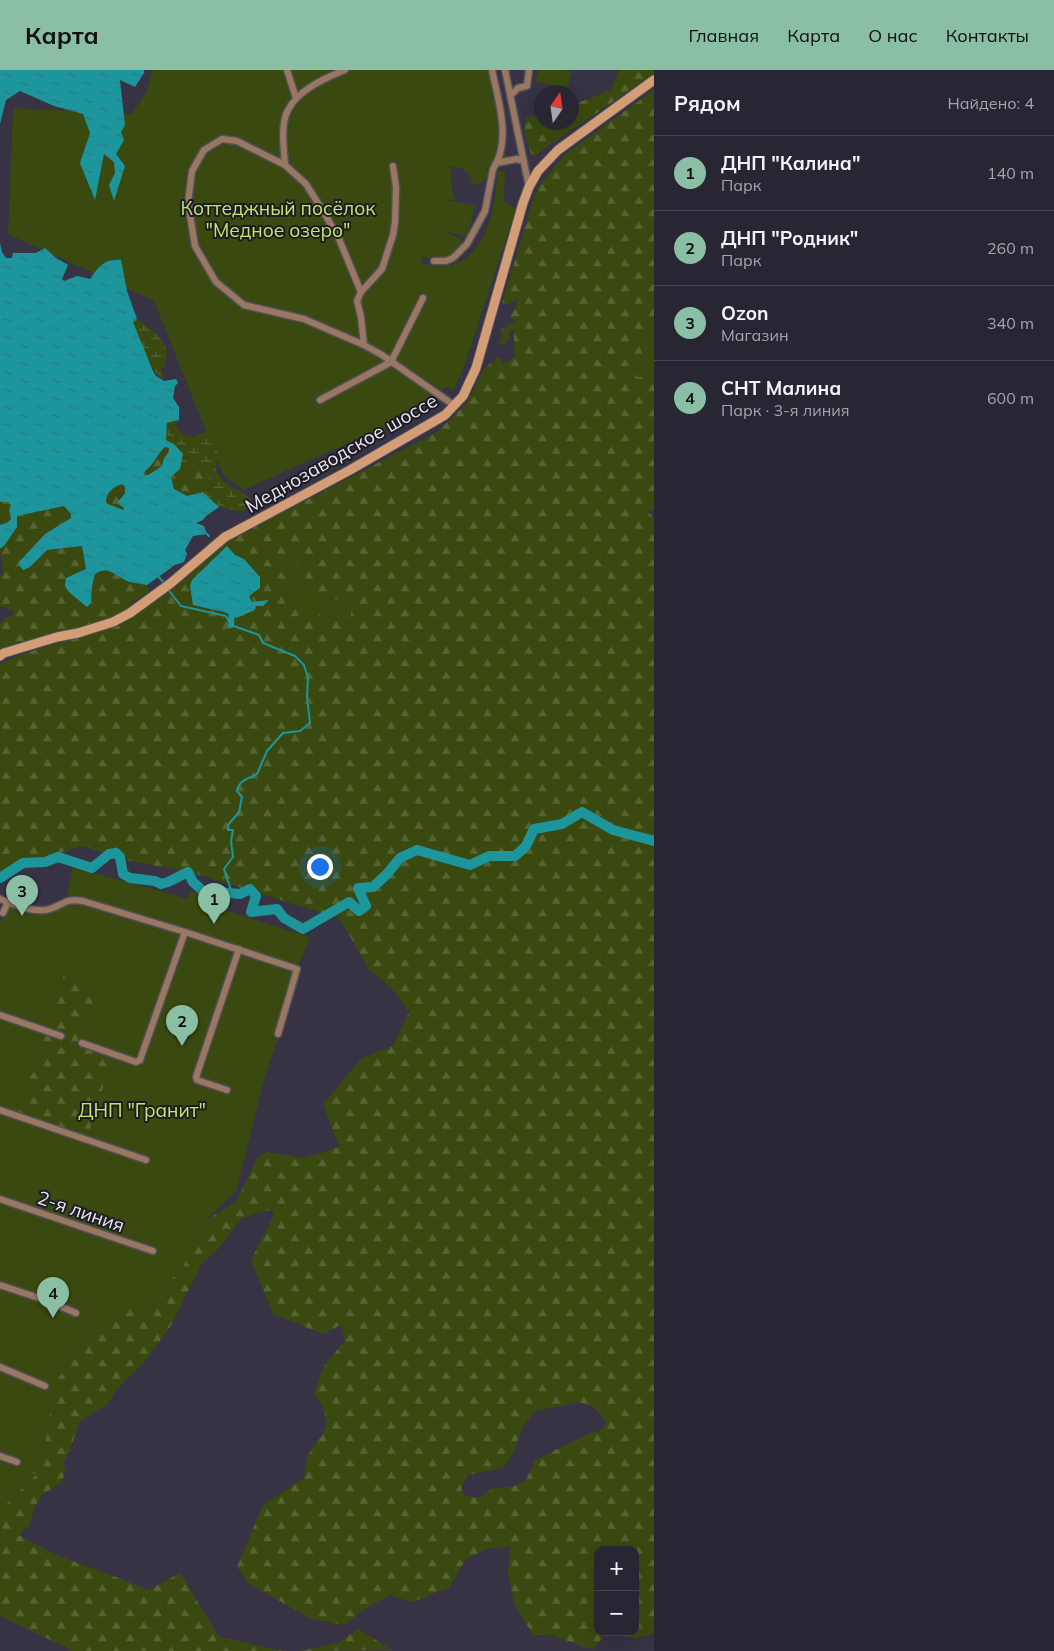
<!DOCTYPE html>
<html lang="ru">
<head>
<meta charset="utf-8">
<style>
	body { margin:0; font-family:Mulish,sans-serif; background:#312e3b; color:#f1f3f6 }
	.controls { position:absolute; right:15px; bottom:15px; display:grid; overflow:hidden; border-radius:10px; box-shadow:0 5px 20px #0002 }
	.controls button { width:45px; height:45px; display:grid; place-items:center; padding:0; border:0; border-bottom:1px solid #45434e; background:#292633; color:#f1f3f6; font:25px sans-serif }
	.compass { position:absolute; left:534px; top:15px; width:45px; height:45px; border-radius:50%; background:#292633; box-shadow:0 5px 20px #0002; rotate:13deg }
	.you { position:absolute; left:319px; top:796px; width:18px; height:18px; margin:-12px; border:4px solid #fff; border-radius:50%; background:#1a73e8; box-shadow:0 0 0 8px #1a73e833 }
	.badge { display:grid; place-items:center; width:32px; height:32px; border-radius:50%; background:#8abfa5; color:#111; font-size:16px; font-weight:700 }
	.pin { position:absolute; translate:-50% -41px; filter:drop-shadow(0 1px 2px #0008) }
	.pin::after { content:''; position:absolute; top:26px; width:18px; height:15px; background:inherit; clip-path:polygon(0 0,100% 0,50% 100%) }
	.list { margin:0; padding:0; list-style:none }
	h2 { display:flex; justify-content:space-between; align-items:center; height:65px; margin:0; padding:0 20px; font-size:21px }
	h2 small { font-size:16px; font-weight:400; color:#a5a5ac }
	.list li { display:grid; grid-template-columns:32px 1fr auto; gap:15px; align-items:center; box-sizing:border-box; height:75px; padding:0 20px; border-top:1px solid #45434e }
	.list b { display:block; font-size:19px; white-space:nowrap }
	.list p { margin:0; font-size:16px; white-space:nowrap; color:#a5a5ac }
	.list em { font-size:16px; font-style:normal; color:#a5a5ac }
	.map { position:relative; flex:none; width:654px; height:1581px; overflow:hidden }
	header { display:flex; align-items:center; gap:30px; box-sizing:border-box; height:70px; padding:0 25px; background:#8abfa5; color:#111 }
	header strong { font-size:24px }
	nav { display:flex; gap:28px; margin-inline-start:auto; font-size:18px }
	main { display:flex }
	aside { flex:1; background:#292633 }
	.map>svg:first-child { display:block }
	.green { fill:#3a490f; fill-rule:evenodd }
	.forest { fill:url(#forest-firs); fill-rule:evenodd }
	.wetland { fill:url(#wetland-marsh) }
	.water { fill:url(#water-ripples); fill-rule:evenodd }
	.lines { fill:none; stroke-linecap:round; stroke-linejoin:round }
	.stream { stroke:#1d959c; stroke-width:2 }
	.canal { stroke:#1d959c; stroke-width:6 }
	.river { stroke:#1d959c; stroke-width:10 }
	.street-casing { stroke:#534f60; stroke-width:9 }
	.secondary-casing { stroke:#534f60; stroke-width:11 }
	.street { stroke:#9a7860; stroke-width:6 }
	.secondary { stroke:#d39d76; stroke-width:9 }
	.labels { text-anchor:middle; dominant-baseline:central; stroke-width:4; stroke-linejoin:round; paint-order:stroke }
	.park-label { font-size:19px; fill:#c2e56d; stroke:#1e1c23 }
	.street-label { font-size:19px; fill:#e9e6f1; stroke:#1e1c23 }
</style>
</head>
<body>
<header>
<strong>Карта</strong>
<nav><a>Главная</a><a>Карта</a><a>О нас</a><a>Контакты</a></nav>
</header>
<main>
<div class="map">
<svg width="654" height="1581" viewBox="0 0 654 1581">
	<defs>
		<pattern id="forest-firs" width="22" height="20" patternUnits="userSpaceOnUse" patternTransform="scale(1.25)"><rect width="22" height="20" fill="#3a490f"/><path d="M5 1l3.5 6h-7zM16 11l3.5 6h-7z" fill="#566332"/></pattern>
		<pattern id="wetland-marsh" width="20" height="14" patternUnits="userSpaceOnUse" patternTransform="scale(1.25)"><rect width="20" height="14" fill="#3a490f"/><path d="M1 5h8M5 5V1M11 12h8M15 12V8" fill="none" stroke="#566332"/></pattern>
		<pattern id="water-ripples" width="26" height="14" patternUnits="userSpaceOnUse" patternTransform="scale(1.25)"><rect width="26" height="14" fill="#1d959c"/><path d="M2 4q2-2 4 0t4 0M15 11q2-2 4 0t4 0" fill="none" stroke="#2b797f"/></pattern>
	</defs>
	<rect width="100%" height="100%" fill="#373244"/>
	<!-- green -->
	<path class="green" d="M153 0H489L500 60 495 83 506 84 507 89 492 92 488 97 487 107 482 113 476 115 471 112 470 105 461 98 451 96 452 123 456 129 446 130 475 136 468 166 442 161 457 167 465 173C446 192 446 189 422 187V193C480 212 497 144 497 100L505 102 504 132 516 139 465 294 453 321 447 317 423 330 425 339 243 420 223 404 154 231 8 164 13 38 132 44 146 22Z
		M538 0H564L572 2 567 19 535 12Z
		M654 252V303L650 302 646 307H638L635 301 638 296 643 294 641 264 648 254Z
		M298 481 304 499 318 525 344 531 351 538V546L335 544 330 552H322L320 547 308 537 289 539C288 527 290 520 295 510L290 497Z
		M73 797 188 829 190 822 232 828 227 841 310 867 297 899 278 968 265 1006 236 1121 205 1151 182 1199 170 1210 153 1238 98 1257 59 1307 52 1330 42 1395 36 1405 0 1440V852L8 832 49 840 66 830ZM52 946 80 973 16 1045Z"/>
	<!-- forest -->
	<path class="forest" d="M619 0H654V4L532 87 524 62 526 48 541 44 542 52H572V35L611 20Z
		M654 20V252L648 254 641 264 643 294 638 296 635 301 638 307H646L650 301 654 303V439L648 441 654 448V1562C644 1568 627 1570 617 1562H635V1480H598V1562H607L593 1580 551 1565H533L514 1533 508 1503 510 1476 486 1479 466 1489 450 1517 412 1532 390 1525 362 1541 344 1555 311 1549 248 1513 237 1497 263 1435 304 1408 307 1386 323 1364 327 1352 323 1337 314 1324 323 1298 345 1270 341 1255 323 1264 273 1244 251 1190 274 1145 271 1140 253 1144 241 1149 220 1177 201 1195 170 1257 144 1292 115 1321 108 1334 79 1352 70 1381 63 1393 66 1398 62 1412 42 1425 35 1437 29 1456 19 1465C58 1490 106 1501 148 1520L180 1503 219 1567 283 1581H73L0 1546V1440L36 1405 31 1402 32 1394 42 1395 52 1330 59 1307 98 1257 125 1228 153 1238 170 1210 182 1199 205 1151 236 1132 257 1088 266 1082 304 1088 339 1077 323 1034 362 988 393 976 409 942 394 921 369 899 339 848 190 802 130 791 83 776 48 787 21 789 0 802V594L17 586 122 552 175 517 228 471 437 362 467 333 484 299 499 286 504 294 515 286 514 276V260H509V268L506 275 500 274V270L503 266 501 264V258L505 259 508 254 515 251 510 246 515 239 518 229 509 234 502 233 534 127 541 113 564 85ZM227 477 235 485 244 489 249 526 253 532 268 531 228 545 224 542 193 535 192 510ZM298 482 304 496 306 511 311 521 318 525 344 531 351 538V546L335 544 330 552H322L319 540 308 537 290 539C288 527 290 520 295 510L290 497ZM578 1332C592 1335 600 1339 606 1353L602 1360 590 1363 535 1390 526 1410 512 1417 493 1418 480 1428 464 1425 461 1418 468 1405 503 1398 513 1384 523 1357 535 1341Z
		M165 377 169 378V382L164 388 162 396 148 405H144L145 401C154 395 157 384 165 377Z
		M190 395C201 396 206 403 212 413L203 422 187 426 174 420 171 407 180 399Z
		M122 414 125 417V423L120 426 125 438 123 440 106 434C106 422 112 418 122 414Z
		M0 432H8L12 435 9 440 11 449 6 453 0 455Z
		M64 436 71 444V448L45 464 20 491 30 497 47 480 82 476 86 499 66 508 87 536 91 533 92 516 95 504C109 494 117 508 130 512 135 513 141 514 147 515L149 522 140 529 133 530 128 539 112 547 83 558 0 582V554L2 550 14 544 13 541 0 536V505H2C4 496 0 487 0 478H1L17 457V446Z
		M64 904 99 916 80 973 113 985 87 1070 15 1045 52 946Z
		M358 1559 392 1580 300 1581 338 1573Z"/>
	<!-- wetland -->
	<path class="wetland" d="M137 249C148 257 167 269 167 284 166 288 165 292 164 296L161 299 164 311C149 301 140 269 133 251Z
		M179 350 176 357C186 371 198 368 210 358L214 361 218 379 216 400C220 407 225 415 233 418 240 422 245 423 251 429L249 437C238 445 230 438 219 437L203 422 211 413C203 398 198 392 180 399L183 384 166 371 167 353Z"/>
	<!-- water -->
	<path class="water" d="M0 0H144V3L135 17 120 10 125 55 121 62 124 70 116 84 125 96 114 131 109 115 115 103 114 92 104 84 95 130 80 93 90 63 83 44 54 36 20 21 6 30 0 54Z
		M0 173 2 182 6 188H12L13 183H36L45 178 55 187 68 195 62 209 64 211 77 206 90 209C98 197 105 188 121 190L127 221 137 249 133 252 153 301 156 306 164 311 176 309 178 313 175 316 173 328 179 337V350L167 353 166 370 174 374 183 384 180 399 171 407 174 419 187 426 203 422 219 437 206 446 203 450 196 453 204 456 207 464 193 466 185 480 187 484 184 492 175 495 147 515C141 514 135 513 130 512 117 508 109 494 95 504L92 516 91 533 87 537 69 522 65 516 66 508 86 499 82 476 47 480 30 497 23 500 19 495 20 491 45 464 71 448V444L64 436 17 446V457L4 476 1 478H0V455L7 453 11 449 9 440 11 435 8 432H0ZM165 377 169 378V382L164 388 162 396 148 405H144L145 401C154 395 157 384 165 377ZM122 414 125 417V423L117 433 124 438 123 440 106 433C106 422 112 418 122 414Z
		M227 476 235 485 244 489 260 507V518L249 526 252 532 269 530 263 536H256L255 540 236 548 224 542 193 535 190 516 192 510Z"/>
	<g class="lines">
		<!-- stream -->
		<path class="stream" d="M207 464 209 466
			M158 506 165 514
			M167 518 181 536 226 546 231 555 259 565 263 573 295 586 304 595 308 608 307 627 310 653 300 661 283 663 267 681 257 704C248 709 239 710 237 721L242 727 239 742 228 755V760H233L231 771 233 787 224 799 232 823"/>
		<!-- canal -->
		<path class="canal" d="M231 555 232 539"/>
		<!-- river -->
		<path class="river" d="M0 808 23 793 45 792 58 787 92 798 109 784 116 783 120 787 123 804 130 808 155 811 161 814 168 812 188 802 193 812 203 821 240 824 250 819 256 826 251 842 277 839 284 848 303 859 349 832 359 841 366 836 358 818 373 817 387 804 400 788 417 780 470 795 489 786H515L526 776 534 759 562 754 582 742 613 760 654 771"/>
		<defs>
			<path id="street" d="M287 0 296 28
				M505 0 529 117
				M511 25 518 18 527 16 529 0
				M496 93 517 89 524 91
				M285 95C284 79 280 55 288 40 298 20 325 8 345 0
				M434 191H446L453 188 467 174 485 141 493 99C512 71 498 30 492 0
				M361 222 382 199 393 165 395 152 396 117 393 96
				M364 275 361 247 357 231 361 222 339 169 326 146 306 114 285 95 237 71 222 69 204 80 192 101 188 133 195 176 216 212 244 235 304 249 364 275 382 285 455 336
				M320 330 391 292 423 228
				M0 829C13 834 35 844 50 839 65 834 65 828 83 831L185 862 297 899 278 964
				M3 843 8 832
				M0 945 61 966
				M82 973 136 992 140 990 185 862
				M227 1020 197 1010 196 1007 239 879
				M0 1040 146 1090
				M0 1129 153 1181
				M0 1215 45 1230 76 1243
				M0 1297 45 1316
				M0 1386 17 1392"/>
			<path id="secondary" d="M0 586 4 583 57 567 78 563 113 552 130 543 171 513 225 467 350 400 445 345 463 326 476 298 523 133 529 117 538 101 558 80 654 10"/>
		</defs>
		<!-- street casing -->
		<use href="#street" class="street-casing"/>
		<!-- secondary casing -->
		<use href="#secondary" class="secondary-casing"/>
		<!-- street -->
		<use href="#street" class="street"/>
		<!-- secondary -->
		<use href="#secondary" class="secondary"/>
	</g>
	<g class="labels">
		<!-- park labels -->
		<g class="park-label">
			<text x="278" y="138">Коттеджный посёлок<tspan x="278" dy="22">"Медное озеро"</tspan></text>
			<text x="142" y="1040">ДНП "Гранит"</text>
		</g>
		<!-- street labels -->
		<g class="street-label">
			<text transform="translate(341 383) rotate(-30)">Меднозаводское шоссе</text>
			<text transform="translate(81 1141) rotate(19)">2-я линия</text>
		</g>
	</g>
</svg>
<div class="controls">
<button>+</button>
<button>−</button>
</div>
<svg class="compass" viewBox="-18 -18 36 36"><path d="M0-13l5 13h-10z" fill="#e53935"/><path d="M0 13l5-13h-10z" fill="#a5a5ac"/></svg>
<div class="you"></div>
<div class="pin badge" style="left:214px;top:854px">1</div>
<div class="pin badge" style="left:182px;top:976px">2</div>
<div class="pin badge" style="left:22px;top:846px">3</div>
<div class="pin badge" style="left:53px;top:1248px">4</div>
</div>
<aside>
<h2>Рядом<small>Найдено: 4</small></h2>
<ul class="list">
<li><span class="badge">1</span><div><b>ДНП &quot;Калина&quot;</b><p>Парк</p></div><em>140 m</em></li>
<li><span class="badge">2</span><div><b>ДНП &quot;Родник&quot;</b><p>Парк</p></div><em>260 m</em></li>
<li><span class="badge">3</span><div><b>Ozon</b><p>Магазин</p></div><em>340 m</em></li>
<li><span class="badge">4</span><div><b>СНТ Малина</b><p>Парк · 3-я линия</p></div><em>600 m</em></li>
</ul>
</aside>
</main>
</body>
</html>
